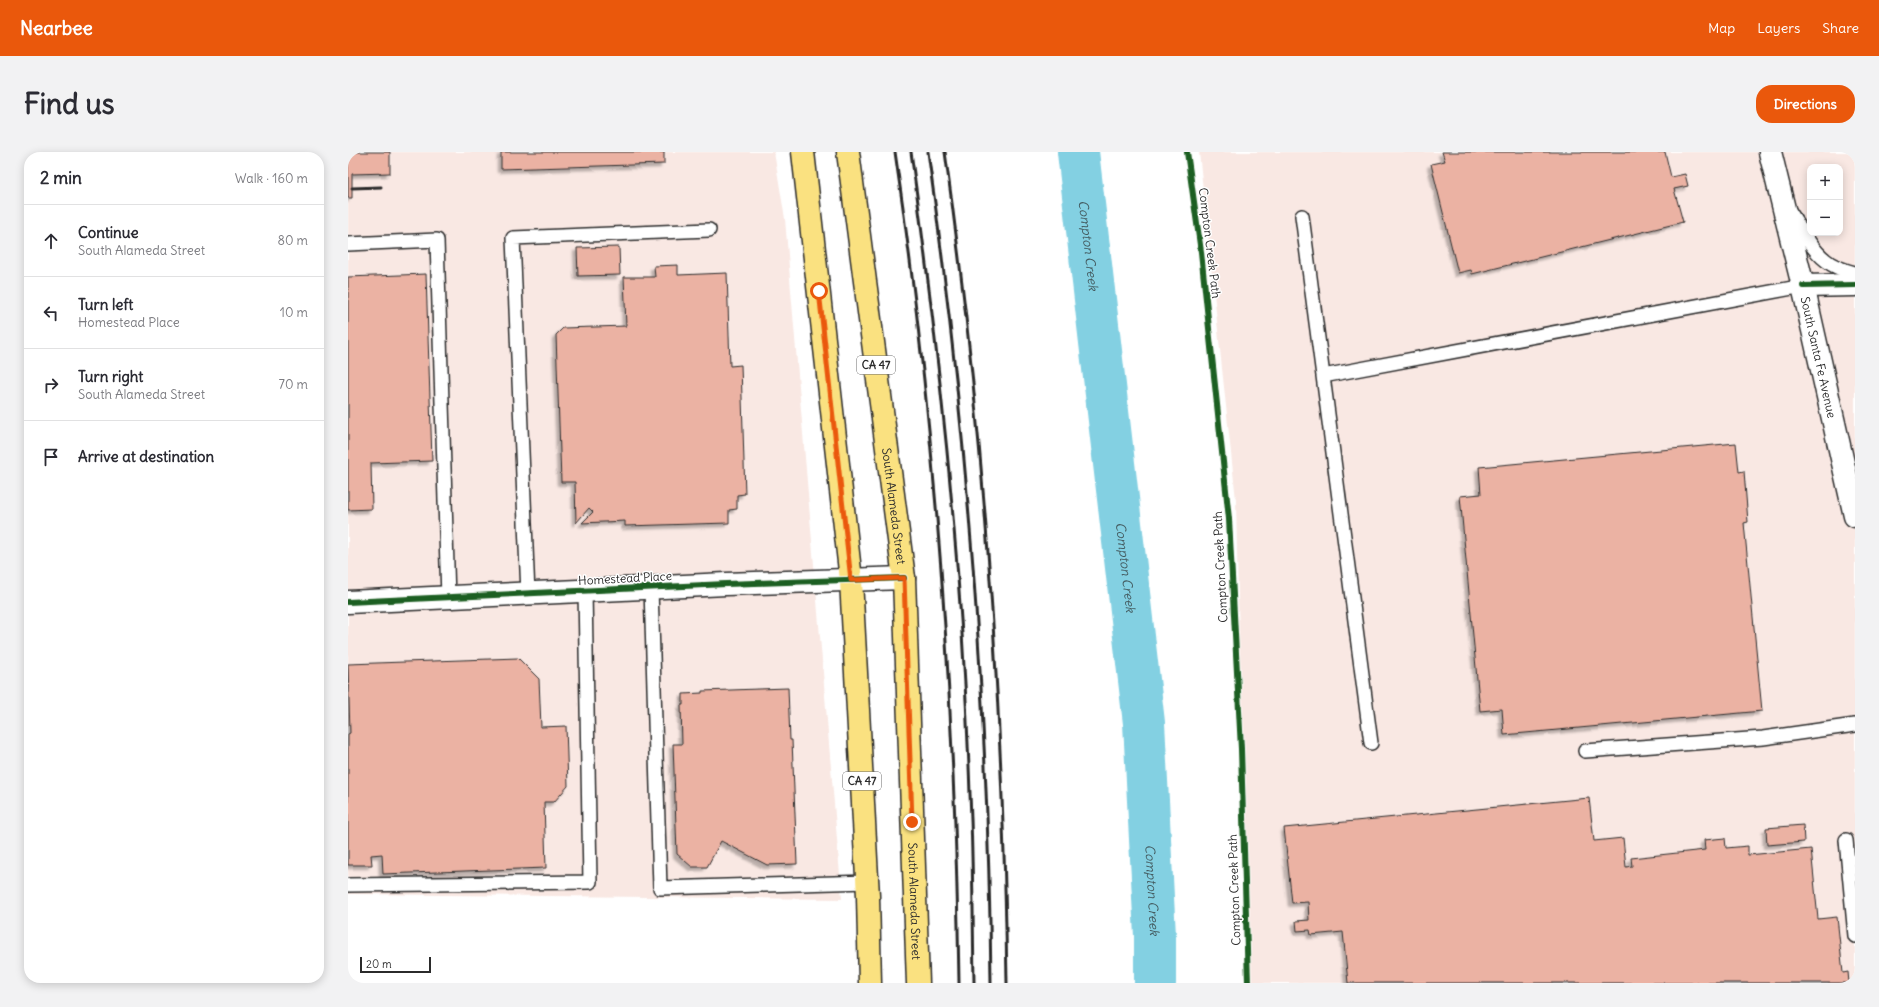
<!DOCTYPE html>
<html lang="en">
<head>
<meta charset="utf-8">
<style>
	body { margin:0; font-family:Delius,sans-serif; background:#f2f2f3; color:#2b2b33 }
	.controls { position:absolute; right:12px; top:12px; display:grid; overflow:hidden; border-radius:8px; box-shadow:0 2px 10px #0003 }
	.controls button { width:36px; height:36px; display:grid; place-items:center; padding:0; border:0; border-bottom:1px solid #e1e1e2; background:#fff; color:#2b2b33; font:20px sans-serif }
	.scale { position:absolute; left:12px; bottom:10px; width:71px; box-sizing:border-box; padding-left:4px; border:2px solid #2b2b2b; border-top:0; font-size:11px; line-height:14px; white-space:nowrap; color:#2b2b2b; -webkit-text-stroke:3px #fff; paint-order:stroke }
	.stop { position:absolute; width:12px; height:12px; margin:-9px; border:3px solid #ea580c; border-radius:50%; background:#fff }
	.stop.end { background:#ea580c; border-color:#fff; box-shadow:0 1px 4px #0008 }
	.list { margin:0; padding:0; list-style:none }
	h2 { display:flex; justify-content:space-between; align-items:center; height:52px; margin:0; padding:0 16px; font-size:17px }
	h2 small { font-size:13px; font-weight:400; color:#7c7c81 }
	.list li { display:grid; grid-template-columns:26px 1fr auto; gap:12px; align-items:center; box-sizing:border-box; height:72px; padding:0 16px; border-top:1px solid #e1e1e2 }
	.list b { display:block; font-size:15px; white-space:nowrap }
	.list p { margin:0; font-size:13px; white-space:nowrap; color:#7c7c81 }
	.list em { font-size:13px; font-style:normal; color:#7c7c81 }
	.icon { flex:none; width:22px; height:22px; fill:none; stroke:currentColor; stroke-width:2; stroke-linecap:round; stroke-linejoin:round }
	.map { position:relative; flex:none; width:1507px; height:831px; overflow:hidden; border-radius:16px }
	header { display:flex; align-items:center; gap:24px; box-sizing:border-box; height:56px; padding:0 20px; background:#ea580c; color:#fff }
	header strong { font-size:19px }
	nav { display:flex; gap:22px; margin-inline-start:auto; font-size:14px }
	.intro { display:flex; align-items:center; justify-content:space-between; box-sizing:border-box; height:96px; padding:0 24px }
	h1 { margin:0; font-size:28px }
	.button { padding:10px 18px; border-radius:16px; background:#ea580c; color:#fff; font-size:14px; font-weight:700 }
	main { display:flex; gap:24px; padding:0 24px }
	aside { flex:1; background:#fff; border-radius:16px; box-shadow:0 2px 10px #0003 }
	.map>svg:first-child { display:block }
	.built { fill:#f9e8e3; fill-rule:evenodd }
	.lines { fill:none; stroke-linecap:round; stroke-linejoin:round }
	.river { stroke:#83d0e2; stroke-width:42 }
	.building { fill:#ebb2a3; stroke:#2b2b2b; filter:url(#shadow) }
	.service-casing { stroke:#2b2b2b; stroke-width:16 }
	.minor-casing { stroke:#2b2b2b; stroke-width:25 }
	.secondary-casing { stroke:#2b2b2b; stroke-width:25 }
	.primary-casing { stroke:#2b2b2b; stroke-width:25 }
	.service { stroke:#fff; stroke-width:13 }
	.minor { stroke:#fff; stroke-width:22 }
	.secondary { stroke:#fff; stroke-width:22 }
	.primary { stroke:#fae180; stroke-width:22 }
	.rail { stroke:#2b2b2b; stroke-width:3 }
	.cycleway-casing { stroke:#fff; stroke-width:8 }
	.cycleway { stroke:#1b5e20; stroke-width:6 }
	.route { stroke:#ea580c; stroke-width:5 }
	.labels { text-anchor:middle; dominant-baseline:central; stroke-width:3; stroke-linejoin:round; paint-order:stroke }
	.shield { fill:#fff; stroke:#6b6b6b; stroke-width:1 }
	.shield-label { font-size:11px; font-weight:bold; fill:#2b2b2b }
	.street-label { font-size:12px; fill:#2b2b2b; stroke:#fff }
	.water-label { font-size:13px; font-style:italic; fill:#455d62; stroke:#fff }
</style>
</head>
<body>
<header>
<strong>Nearbee</strong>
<nav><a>Map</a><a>Layers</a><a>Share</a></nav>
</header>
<div class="intro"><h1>Find us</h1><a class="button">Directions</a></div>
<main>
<aside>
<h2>2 min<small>Walk · 160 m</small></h2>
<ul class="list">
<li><svg class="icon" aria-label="ahead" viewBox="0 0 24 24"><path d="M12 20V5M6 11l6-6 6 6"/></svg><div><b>Continue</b><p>South Alameda Street</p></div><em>80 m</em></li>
<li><svg class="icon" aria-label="left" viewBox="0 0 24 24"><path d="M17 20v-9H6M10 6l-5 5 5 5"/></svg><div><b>Turn left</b><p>Homestead Place</p></div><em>10 m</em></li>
<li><svg class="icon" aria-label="right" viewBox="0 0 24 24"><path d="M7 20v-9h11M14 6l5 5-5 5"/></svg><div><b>Turn right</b><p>South Alameda Street</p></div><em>70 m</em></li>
<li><svg class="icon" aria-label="arrive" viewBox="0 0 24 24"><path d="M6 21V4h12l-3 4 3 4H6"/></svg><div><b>Arrive at destination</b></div></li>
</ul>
</aside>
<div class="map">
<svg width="1507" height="831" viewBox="0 0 1507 831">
	<defs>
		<filter id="shadow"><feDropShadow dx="-3.5" dy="3.5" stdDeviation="1" flood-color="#0004"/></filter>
	</defs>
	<rect width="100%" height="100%" fill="#fff"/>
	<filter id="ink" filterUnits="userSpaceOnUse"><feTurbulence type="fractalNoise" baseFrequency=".025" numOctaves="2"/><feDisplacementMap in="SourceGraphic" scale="8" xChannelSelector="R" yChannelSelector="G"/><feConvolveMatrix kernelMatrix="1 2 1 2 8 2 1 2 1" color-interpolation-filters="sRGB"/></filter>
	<g filter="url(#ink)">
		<!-- built -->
		<path class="built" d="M0 0H426L437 67 494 747 0 742Z
			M851 0H1507V831H898L888 348ZM1462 15H1492V81H1462Z"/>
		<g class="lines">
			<!-- river -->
			<path class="river" id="s1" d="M730 0 796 571 807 784V831"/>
		</g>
		<!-- building -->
		<path class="building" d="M0 0H42V21L4 22V46H0Z
			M153 0H316V12L153 17Z
			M1094 0H1317L1323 25 1337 22 1340 34 1326 37 1335 70 1124 122 1123 118 1110 121 1083 12 1097 9Z
			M271 95 272 123 230 124 229 96Z
			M330 113V123L379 121 382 214 393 213 397 342 389 343V357L381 358V371L277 374V369L234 371 245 360 241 356 228 371 227 330H213L208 183 215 176 278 174 276 125H307L306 114Z
			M78 122 84 309 23 311 24 357 0 358V125Z
			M1388 291 1391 320 1396 319 1400 370 1396 371 1414 559 1156 583 1154 557 1132 559 1112 344 1133 342 1131 315Z
			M170 506 191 527 193 575 218 574 220 634 206 650H196L198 716 35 722 34 702 23 703 24 713H0V582L2 581 0 512Z
			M440 536 442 588H444L449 712 419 713 373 689 359 715H344L329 702 325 592H334L333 553H335V542L354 541V539Z
			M1241 646 1246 689 1275 686 1278 715 1284 714 1283 706 1357 698 1356 688 1377 686 1378 696 1400 694V703L1463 697 1470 767 1489 765 1495 821 1500 820 1501 831H1000L995 780 963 783 962 778 949 779 948 769 961 768 960 750 944 751 936 676Z
			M1455 673 1456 690 1419 693 1418 676Z"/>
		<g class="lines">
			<defs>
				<path id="service" d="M1442 60C1454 78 1465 101 1483 112 1490 116 1499 119 1507 121
					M954 64 975 224
					M0 92 89 88 100 446
					M303 436 312 736 520 730
					M180 442 165 86 361 78
					M1023 591 975 224 1455 134
					M1237 599 1415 586 1507 573
					M1498 688 1507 784
					M0 733 242 730 237 439"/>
				<path id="minor" d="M1455 134 1507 133
					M0 450 378 432 556 426"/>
				<g id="secondary">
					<path id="s2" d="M1422 0 1455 134 1507 364"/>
				</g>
				<g id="primary">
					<path d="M455 0 503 428 520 744 522 831"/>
					<path id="s3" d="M500 0 556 426 570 831"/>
				</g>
			</defs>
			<!-- service casing -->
			<use href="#service" class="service-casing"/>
			<!-- minor casing -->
			<use href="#minor" class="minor-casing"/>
			<!-- secondary casing -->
			<use href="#secondary" class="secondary-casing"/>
			<!-- primary casing -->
			<use href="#primary" class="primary-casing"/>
			<!-- service -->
			<use href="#service" class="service"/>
			<!-- minor -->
			<use href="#minor" class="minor"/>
			<!-- secondary -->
			<use href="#secondary" class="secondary"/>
			<!-- primary -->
			<use href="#primary" class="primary"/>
			<!-- rail -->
			<path class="rail" d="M547 0C588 275 607 553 611 831
				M563 0C593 213 615 427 622 642 625 705 625 768 626 831
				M580 0C619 275 640 553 643 831
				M597 0C636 276 655 553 659 831
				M4 36 33 35"/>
			<defs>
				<path id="cycleway" d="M839 0 853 100 881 367 893 597 900 831
					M1455 134 1507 133
					M0 450 378 432 556 426"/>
			</defs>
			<!-- cycleway casing -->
			<use href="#cycleway" class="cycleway-casing"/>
			<!-- cycleway -->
			<use href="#cycleway" class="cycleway"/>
		</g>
	</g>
	<g class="lines" filter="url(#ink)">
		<!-- route -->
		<path class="route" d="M471 139 503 428 556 426 564 670"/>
	</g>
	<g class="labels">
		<!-- shield labels -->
		<g class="shield">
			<rect x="509" y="204" width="38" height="18" rx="3"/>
			<rect x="495" y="620" width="38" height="18" rx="3"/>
		</g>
		<g class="shield-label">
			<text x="528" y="213">CA 47</text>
			<text x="514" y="629">CA 47</text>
		</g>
		<!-- street labels -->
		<g class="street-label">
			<text transform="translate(862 91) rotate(83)">Compton Creek Path</text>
			<text stroke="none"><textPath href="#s2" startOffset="211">South Santa Fe Avenue</textPath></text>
			<text stroke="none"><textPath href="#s3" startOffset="357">South Alameda Street</textPath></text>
			<text transform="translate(872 415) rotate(-93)">Compton Creek Path</text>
			<text transform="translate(277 426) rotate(-3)">Homestead Place</text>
			<text transform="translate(886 738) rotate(-92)">Compton Creek Path</text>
			<text stroke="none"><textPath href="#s3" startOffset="753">South Alameda Street</textPath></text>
		</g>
		<!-- water labels -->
		<g class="water-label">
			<text stroke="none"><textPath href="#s1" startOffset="94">Compton Creek</textPath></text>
			<text stroke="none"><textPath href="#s1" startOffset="418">Compton Creek</textPath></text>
			<text stroke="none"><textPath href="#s1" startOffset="742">Compton Creek</textPath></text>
		</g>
	</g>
</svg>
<div class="controls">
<button>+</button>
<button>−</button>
</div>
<div class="scale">20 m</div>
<div class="stop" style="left:471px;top:139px"></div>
<div class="stop end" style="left:564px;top:670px"></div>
</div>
</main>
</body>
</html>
